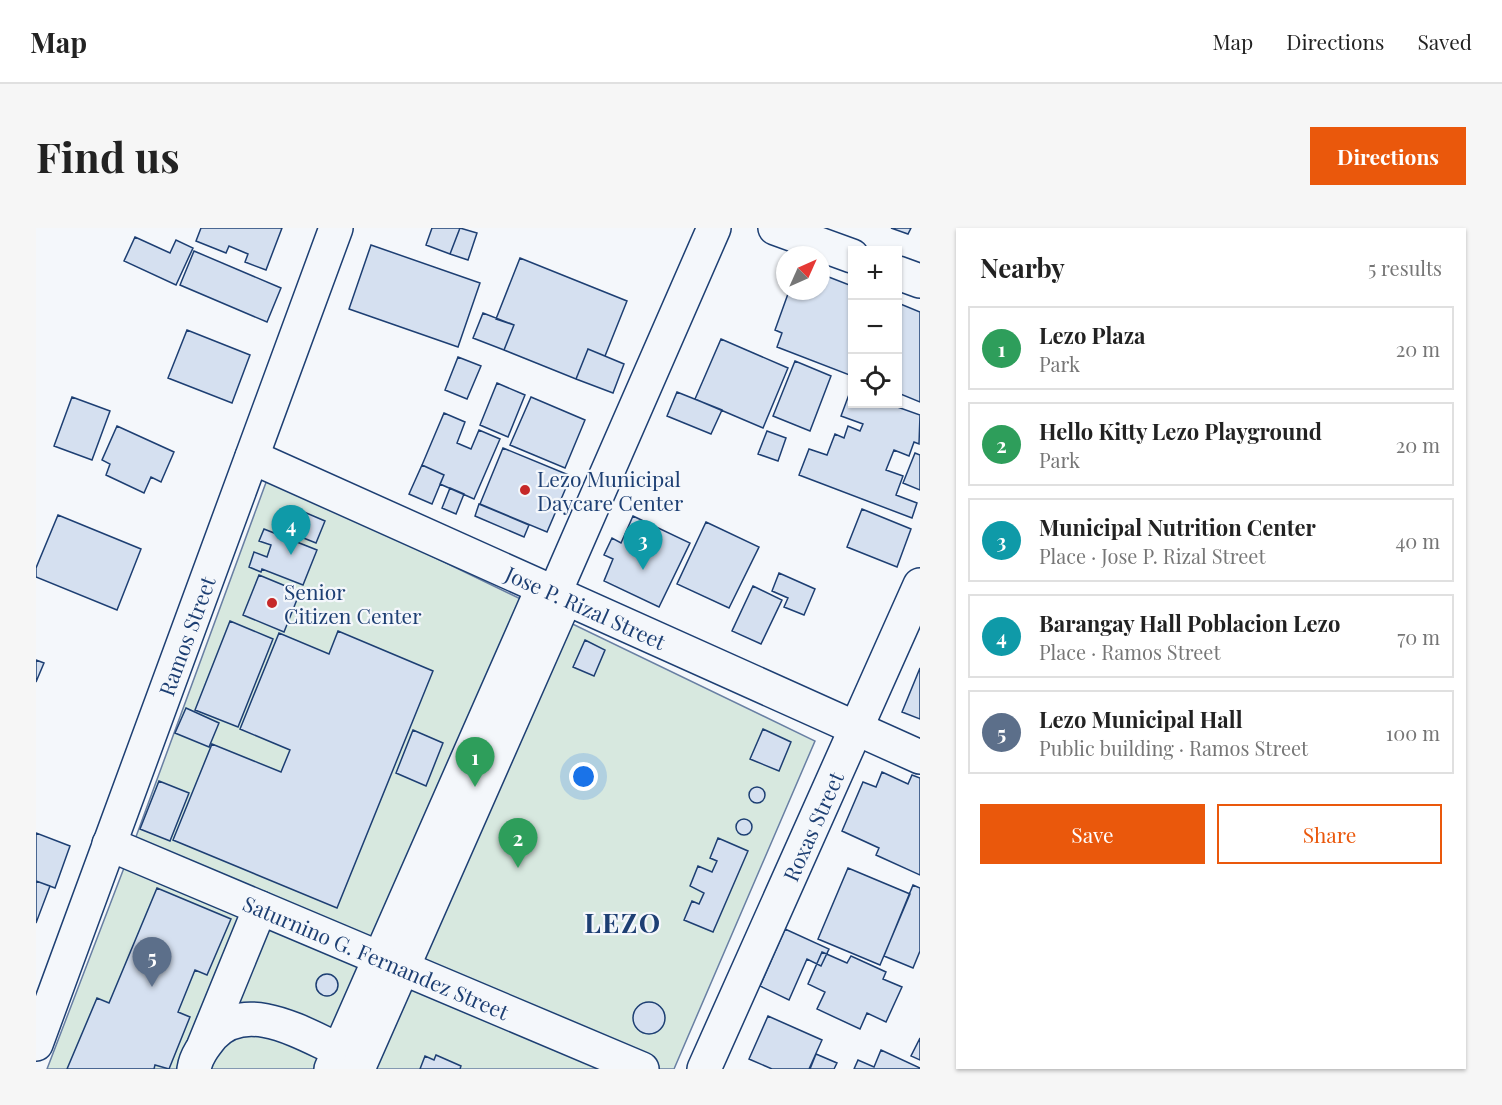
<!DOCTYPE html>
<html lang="en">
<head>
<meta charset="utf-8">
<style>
	body { margin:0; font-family:"Playfair Display",serif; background:#f6f6f6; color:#222 }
	.controls { position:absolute; right:18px; top:18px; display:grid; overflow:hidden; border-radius:0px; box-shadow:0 2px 4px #0004 }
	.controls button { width:54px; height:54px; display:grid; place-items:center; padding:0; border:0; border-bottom:2px solid #e0e0e0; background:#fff; color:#222; font:30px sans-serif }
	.compass { position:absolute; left:740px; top:18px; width:54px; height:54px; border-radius:50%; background:#fff; box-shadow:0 2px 4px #0004; rotate:45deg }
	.you { position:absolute; left:548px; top:549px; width:21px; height:21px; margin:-15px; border:4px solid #fff; border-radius:50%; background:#1a73e8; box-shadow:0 0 0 9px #1a73e833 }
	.badge { display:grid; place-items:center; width:39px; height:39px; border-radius:50%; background:#ea580c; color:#fff; font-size:20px; font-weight:700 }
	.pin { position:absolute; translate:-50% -50px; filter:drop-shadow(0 2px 3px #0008) }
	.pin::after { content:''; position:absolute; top:32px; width:21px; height:18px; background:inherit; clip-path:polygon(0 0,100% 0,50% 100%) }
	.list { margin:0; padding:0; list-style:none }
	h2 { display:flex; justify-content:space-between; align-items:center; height:78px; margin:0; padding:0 24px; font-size:26px }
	h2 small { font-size:20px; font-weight:400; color:#767676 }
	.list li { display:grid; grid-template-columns:39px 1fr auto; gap:18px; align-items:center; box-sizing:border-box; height:84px; margin:0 12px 12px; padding:0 12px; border:2px solid #e0e0e0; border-radius:0px }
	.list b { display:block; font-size:22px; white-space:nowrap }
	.list p { margin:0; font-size:20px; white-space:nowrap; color:#767676 }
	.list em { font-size:20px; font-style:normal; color:#767676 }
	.actions { display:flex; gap:12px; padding:18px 24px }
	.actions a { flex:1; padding:14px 0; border:2px solid #ea580c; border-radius:0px; text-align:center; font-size:21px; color:#ea580c }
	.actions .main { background:#ea580c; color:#fff }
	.icon { flex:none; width:33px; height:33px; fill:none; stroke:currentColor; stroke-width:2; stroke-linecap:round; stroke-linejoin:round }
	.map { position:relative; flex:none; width:884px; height:841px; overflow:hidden; border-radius:0px }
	header { display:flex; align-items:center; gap:36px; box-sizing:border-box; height:84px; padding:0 30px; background:#fff; border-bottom:2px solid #e0e0e0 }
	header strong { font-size:28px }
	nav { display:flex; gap:33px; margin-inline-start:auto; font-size:21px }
	.intro { display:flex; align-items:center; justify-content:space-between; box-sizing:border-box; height:144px; padding:0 36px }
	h1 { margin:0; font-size:42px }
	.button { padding:15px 27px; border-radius:0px; background:#ea580c; color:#fff; font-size:21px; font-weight:700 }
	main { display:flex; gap:36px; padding:0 36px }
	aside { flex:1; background:#fff; border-radius:0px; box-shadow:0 2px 4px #0004 }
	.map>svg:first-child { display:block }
	.green { fill:#d7e8df; stroke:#687fa3; stroke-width:1.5 }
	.building { fill:#d5e0f0; stroke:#1d3f73; stroke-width:1.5 }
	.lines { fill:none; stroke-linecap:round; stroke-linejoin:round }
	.minor-casing { stroke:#1d3f73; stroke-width:36 }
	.minor { stroke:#f4f7fb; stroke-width:33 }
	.poi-dot { fill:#c62828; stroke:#f4f7fb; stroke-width:2 }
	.labels { text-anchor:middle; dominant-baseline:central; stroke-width:4.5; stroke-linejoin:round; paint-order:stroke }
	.poi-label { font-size:21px; fill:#1d3f73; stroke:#f4f7fb; text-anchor:start }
	.street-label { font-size:21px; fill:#1d3f73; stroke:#f4f7fb }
	.district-label { font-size:27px; font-weight:bold; letter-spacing:1.5px; fill:#1d3f73; stroke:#f4f7fb }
</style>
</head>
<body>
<header>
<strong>Map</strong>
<nav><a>Map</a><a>Directions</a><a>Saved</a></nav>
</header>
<div class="intro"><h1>Find us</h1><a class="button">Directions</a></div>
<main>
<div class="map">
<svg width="884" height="841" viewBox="0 0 884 841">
	<rect width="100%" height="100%" fill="#f4f7fb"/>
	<!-- green -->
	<path class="green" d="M232 249 779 513 638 841H11L101 606Z"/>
	<!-- building -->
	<path class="building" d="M165 0H246L230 42 209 34 212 26 193 18 190 25 160 13Z
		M396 0H424L414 26 390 17Z
		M424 0 441 5 432 32 414 26Z
		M855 0H875L872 6Z
		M99 9 134 25 140 12 157 20 140 57 88 33Z
		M335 17 444 55 422 119 313 81Z
		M158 23 245 60 231 94 144 57Z
		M484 30 591 73 569 128 552 121 540 151 468 122 478 97 460 91Z
		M785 46 816 58V148L741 119 746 105 739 102 753 63H785Z
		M862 75 884 84V174L862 165Z
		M447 85 478 97 468 122 437 110Z
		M151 102 214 127 196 175 132 150Z
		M685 111 752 140 727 200 659 171Z
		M552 121 588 136 577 165 540 151Z
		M422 129 445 138 431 171 409 162Z
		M759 133 795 148 774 203 737 188Z
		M461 155 489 167 472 209 444 197Z
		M815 161 816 162V176H853L884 187 883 216 878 214 873 228 858 222 850 242 867 248 860 267 881 275 876 290 763 247 773 221 791 227 799 206 808 210 812 198 824 203 827 196 805 188Z
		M641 164 686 182 675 206 631 188Z
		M36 169 74 183 56 232 18 218Z
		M495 169 549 192 529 240 474 217Z
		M408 185 429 194 421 215 435 221 443 202 464 211 438 271 404 256 408 247 386 237Z
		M81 198 138 224 125 254 115 249 108 265 70 247 74 236 66 232Z
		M731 203 750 210 742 233 722 226Z
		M467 220 535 248 511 304 444 276Z
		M879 225 884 227V262L867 255Z
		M386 237 408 247 396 276 373 266Z
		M414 260 428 266 420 286 406 280Z
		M443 276 493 297 488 309 439 288Z
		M254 278 289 293 280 315 245 301Z
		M826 281 875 301 861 339 811 319Z
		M22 287 105 321 81 382 0 349V340Z
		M597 288 654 315 623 379 568 353 577 331 568 327 576 310 585 315Z
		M670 294 723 319 693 380 641 356Z
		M228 301 281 322 267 357 226 341 225 344 213 339 218 324 231 329 235 317 223 313Z
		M743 345 779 361 768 387 748 379 752 370 736 363Z
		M223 347 264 364 248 404 207 387Z
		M717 358 746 372 725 416 696 403Z
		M194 393 237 411 202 499 159 482Z
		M302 403 397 443 301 680 137 612 176 516 245 544 254 522 204 501 243 405 293 426Z
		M549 412 569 422 558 448 537 439Z
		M0 432 8 435 0 454Z
		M884 440V491L866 484Z
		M150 480 183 495 173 519 139 505Z
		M727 501 755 514 743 543 714 531Z
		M377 502 407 515 390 558 360 545Z
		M846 544 872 556 876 547 884 550V647L840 627 843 620 806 603 827 554 840 559Z
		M123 553 153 565 134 613 104 601Z
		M713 567a8 8 0 1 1 16 0a8 8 0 1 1-16 0Z
		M700 599a8 8 0 1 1 16 0a8 8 0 1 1-16 0Z
		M0 605 34 618 19 660 0 653Z
		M682 610 712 623 677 704 648 692 656 673 663 676 668 665 654 658 662 638 676 644 681 633 674 630Z
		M812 640 874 666 844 737 782 711Z
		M0 653 14 658 0 695Z
		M877 657 884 660V723L877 740 848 728Z
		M121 660 195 691 171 747 159 742 142 784 154 789 133 841 119 837 118 841H31L61 770 73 775Z
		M749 701 793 721 785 738 771 731 753 772 724 758Z
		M786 724 811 735 815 728 850 744 847 751 866 759 850 794 831 785 824 801 781 781 789 764 772 756Z
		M280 757a11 11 0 1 1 22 0a11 11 0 1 1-22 0Z
		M597 790a16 16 0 1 1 32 0a16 16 0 1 1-32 0Z
		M732 788 786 812 773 841H736L713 831Z
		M884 810V832L875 828Z
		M845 822 884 840V841H818L822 832 838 839Z
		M780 826 801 835 798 841H774Z
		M400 827 425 838 424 841H384L389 828 398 832Z"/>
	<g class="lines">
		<defs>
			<g id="minor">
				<path d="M739 0 816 28"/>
				<path d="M862 45 884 53"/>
				<path id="s1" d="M216 229 884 529"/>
				<path id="s2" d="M73 616 606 841"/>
				<path id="s3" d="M0 816 300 0"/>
				<path d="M168 817 224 680"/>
				<path d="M158 841C160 828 168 818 176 808 210 770 267 806 303 822"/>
				<path d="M295 841 501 373 519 364 678 0"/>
				<path d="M322 841 524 383 519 364"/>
				<path id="s4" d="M668 841 884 357"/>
			</g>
		</defs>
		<!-- minor casing -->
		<use href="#minor" class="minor-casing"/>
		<!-- minor -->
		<use href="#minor" class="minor"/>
	</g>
	<!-- markers -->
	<g class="poi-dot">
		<circle cx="489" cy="262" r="6"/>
		<circle cx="236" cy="375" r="6"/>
	</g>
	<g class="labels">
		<!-- poi labels -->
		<g class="poi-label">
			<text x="501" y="250">Lezo Municipal<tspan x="501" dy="24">Daycare Center</tspan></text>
			<text x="248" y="363">Senior<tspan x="248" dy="24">Citizen Center</tspan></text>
		</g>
		<!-- street labels -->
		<g class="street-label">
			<text stroke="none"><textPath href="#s1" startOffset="366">Jose P. Rizal Street</textPath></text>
			<text stroke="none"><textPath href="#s3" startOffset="435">Ramos Street</textPath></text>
			<text stroke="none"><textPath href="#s4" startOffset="266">Roxas Street</textPath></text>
			<text stroke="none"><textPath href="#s2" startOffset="290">Saturnino G. Fernandez Street</textPath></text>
		</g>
		<!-- district labels -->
		<g class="district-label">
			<text x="587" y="694">LEZO</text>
		</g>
	</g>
</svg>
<div class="controls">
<button>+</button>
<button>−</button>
<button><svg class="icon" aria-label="locate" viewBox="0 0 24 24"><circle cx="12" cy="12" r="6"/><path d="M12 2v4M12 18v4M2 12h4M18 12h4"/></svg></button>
</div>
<svg class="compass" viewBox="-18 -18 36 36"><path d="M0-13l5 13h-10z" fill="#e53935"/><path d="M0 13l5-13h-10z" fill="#767676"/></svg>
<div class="you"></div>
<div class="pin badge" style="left:439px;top:559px;background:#2e9e5b">1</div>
<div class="pin badge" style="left:482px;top:640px;background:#2e9e5b">2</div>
<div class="pin badge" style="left:607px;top:342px;background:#0f9aa8">3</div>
<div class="pin badge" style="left:255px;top:327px;background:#0f9aa8">4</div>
<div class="pin badge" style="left:116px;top:759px;background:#5c6f8a">5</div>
</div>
<aside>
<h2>Nearby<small>5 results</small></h2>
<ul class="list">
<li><span class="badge" style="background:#2e9e5b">1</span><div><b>Lezo Plaza</b><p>Park</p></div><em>20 m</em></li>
<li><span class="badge" style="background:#2e9e5b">2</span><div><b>Hello Kitty Lezo Playground</b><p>Park</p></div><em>20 m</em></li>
<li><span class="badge" style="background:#0f9aa8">3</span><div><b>Municipal Nutrition Center</b><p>Place · Jose P. Rizal Street</p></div><em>40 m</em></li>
<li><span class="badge" style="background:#0f9aa8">4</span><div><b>Barangay Hall Poblacion Lezo</b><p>Place · Ramos Street</p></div><em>70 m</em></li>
<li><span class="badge" style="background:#5c6f8a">5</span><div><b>Lezo Municipal Hall</b><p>Public building · Ramos Street</p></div><em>100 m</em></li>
</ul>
<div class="actions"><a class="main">Save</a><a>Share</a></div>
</aside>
</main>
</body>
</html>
